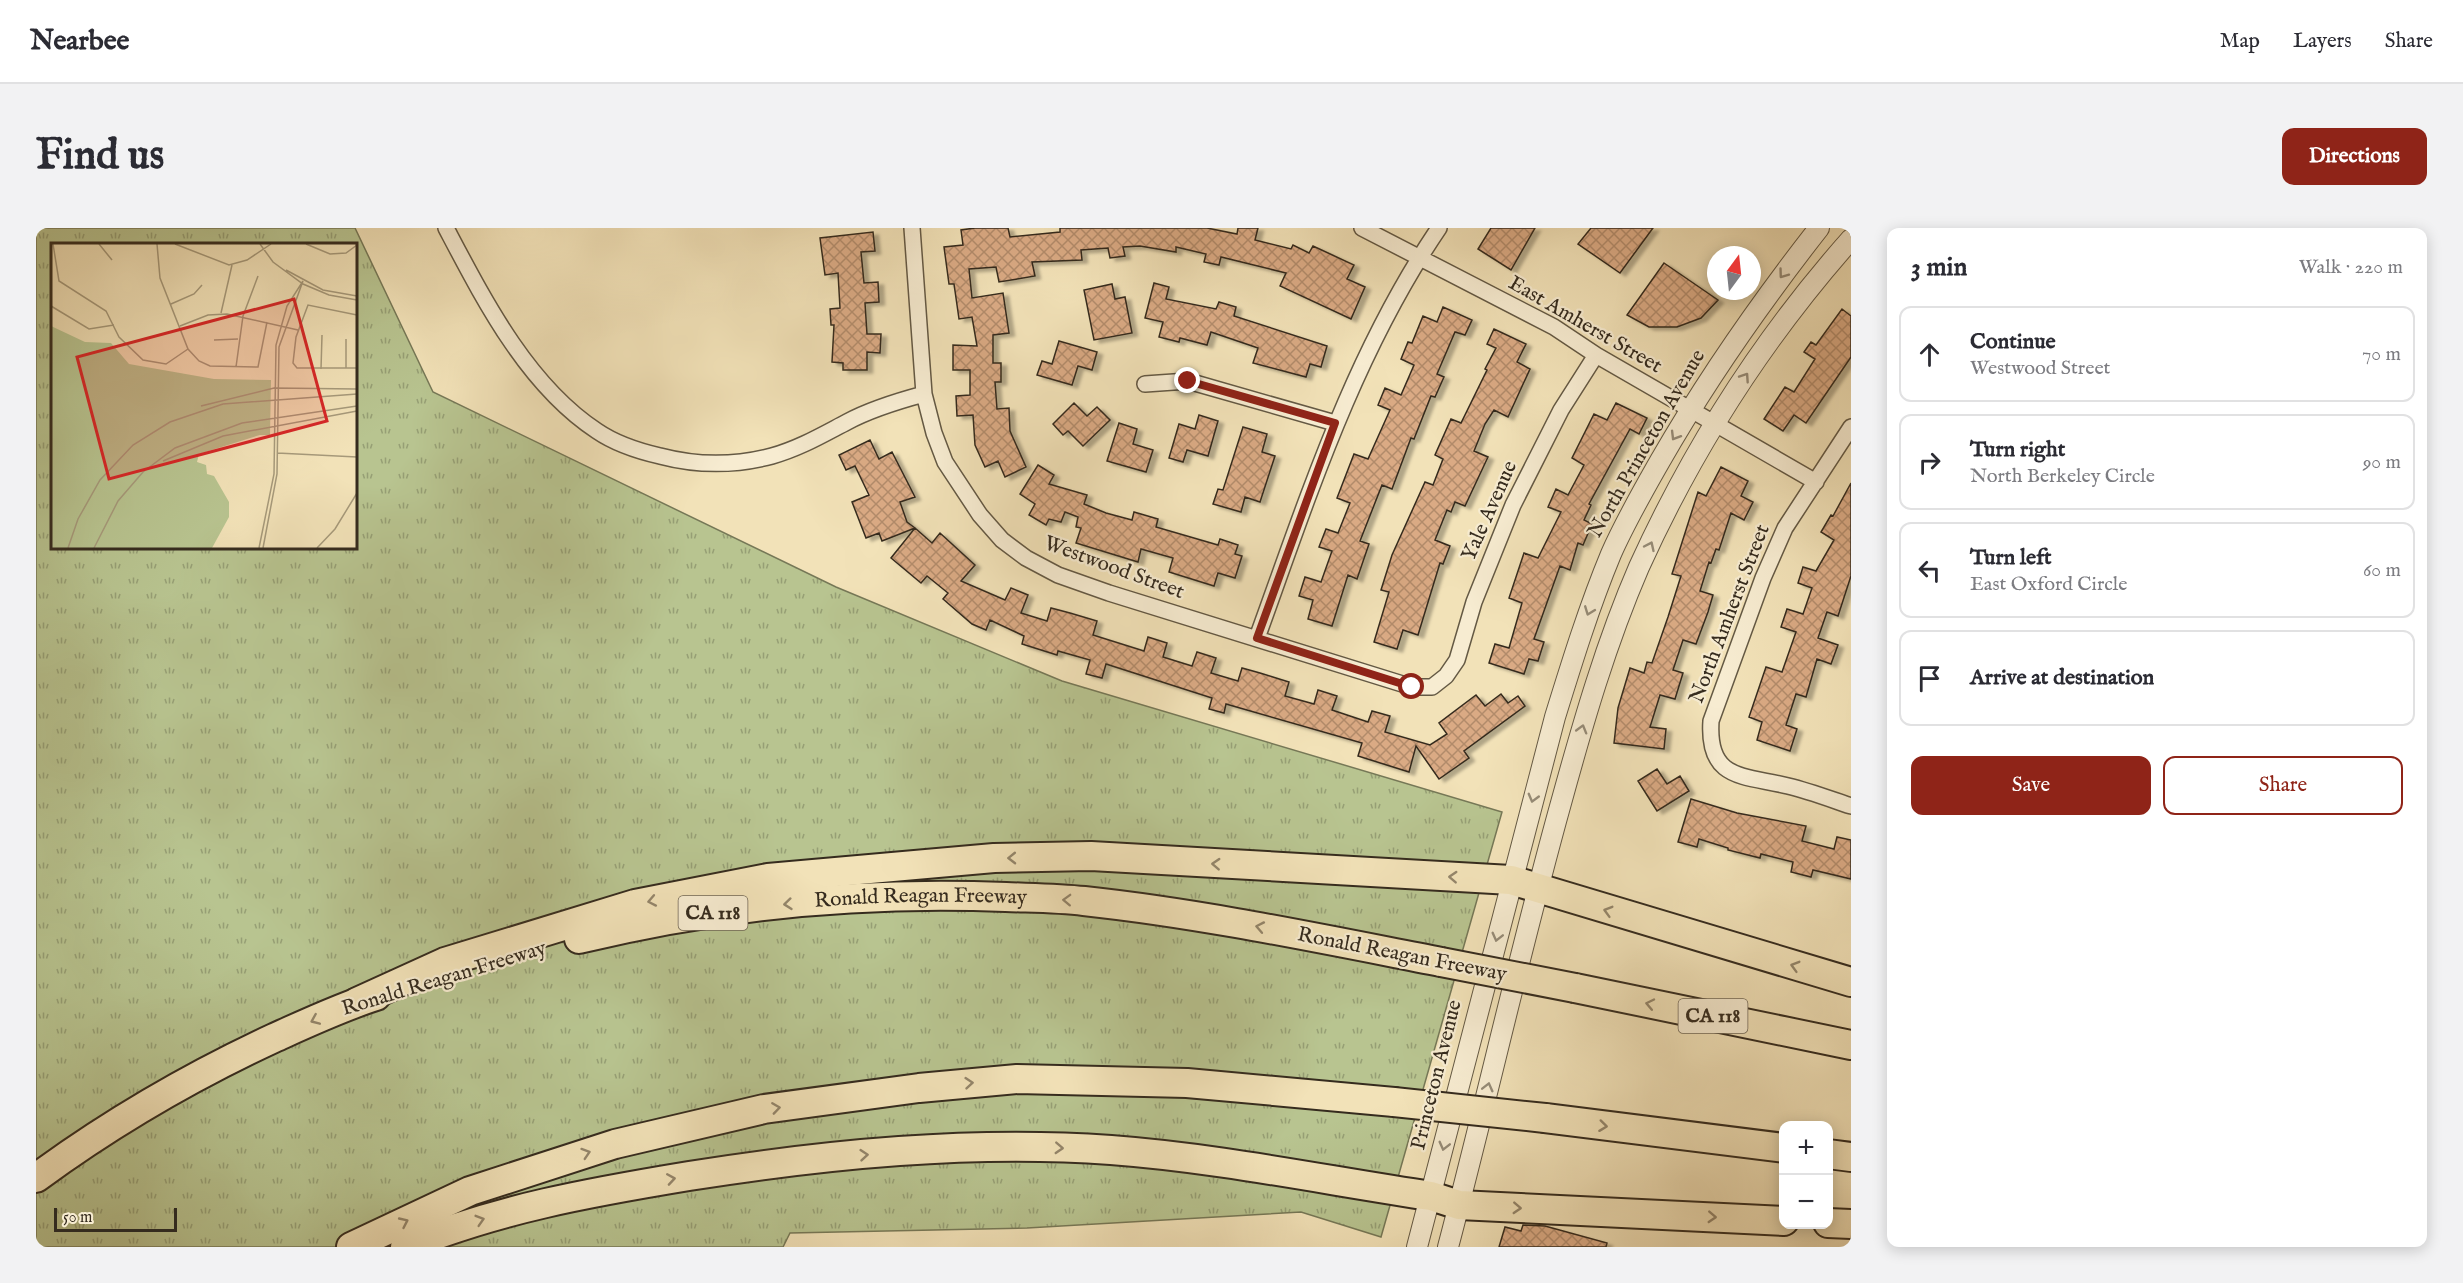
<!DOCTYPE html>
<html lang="en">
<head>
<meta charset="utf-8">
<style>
	body { margin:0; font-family:"IM FELL English",serif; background:#f2f2f3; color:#2b2b33 }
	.controls { position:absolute; right:18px; bottom:18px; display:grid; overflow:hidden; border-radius:12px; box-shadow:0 3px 15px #0003 }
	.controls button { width:54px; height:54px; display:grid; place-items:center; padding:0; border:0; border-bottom:2px solid #e1e1e2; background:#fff; color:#2b2b33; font:30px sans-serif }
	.compass { position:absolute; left:1671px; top:18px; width:54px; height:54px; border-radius:50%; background:#fff; box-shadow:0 3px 15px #0003; rotate:15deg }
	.scale { position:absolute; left:18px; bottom:15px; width:123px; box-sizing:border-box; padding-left:6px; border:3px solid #352b1e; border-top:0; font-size:16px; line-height:21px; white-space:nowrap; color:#352b1e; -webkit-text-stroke:4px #f7ecd1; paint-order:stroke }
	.stop { position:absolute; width:18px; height:18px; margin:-14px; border:4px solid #8f2418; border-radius:50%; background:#fff }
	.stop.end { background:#8f2418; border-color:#fff; box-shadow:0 2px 6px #0008 }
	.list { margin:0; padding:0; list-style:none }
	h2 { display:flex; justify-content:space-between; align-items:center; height:78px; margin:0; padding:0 24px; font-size:26px }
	h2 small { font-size:20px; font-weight:400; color:#7c7c81 }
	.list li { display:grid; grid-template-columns:39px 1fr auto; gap:18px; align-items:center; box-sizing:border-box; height:96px; margin:0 12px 12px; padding:0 12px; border:2px solid #e1e1e2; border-radius:12px }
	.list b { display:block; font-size:22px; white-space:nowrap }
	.list p { margin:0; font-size:20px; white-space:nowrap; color:#7c7c81 }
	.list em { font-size:20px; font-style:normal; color:#7c7c81 }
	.actions { display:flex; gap:12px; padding:18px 24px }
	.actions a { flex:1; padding:14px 0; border:2px solid #8f2418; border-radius:12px; text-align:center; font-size:21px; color:#8f2418 }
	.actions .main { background:#8f2418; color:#fff }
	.icon { flex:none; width:33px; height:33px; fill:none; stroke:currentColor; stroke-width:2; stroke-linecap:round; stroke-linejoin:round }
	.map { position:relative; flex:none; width:1815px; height:1019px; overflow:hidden; border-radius:12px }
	header { display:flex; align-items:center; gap:36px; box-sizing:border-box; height:84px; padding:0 30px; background:#fff; border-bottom:2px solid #e1e1e2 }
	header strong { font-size:28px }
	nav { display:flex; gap:33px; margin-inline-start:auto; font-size:21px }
	.intro { display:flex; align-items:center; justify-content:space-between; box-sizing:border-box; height:144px; padding:0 36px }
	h1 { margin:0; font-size:42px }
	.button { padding:15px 27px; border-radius:12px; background:#8f2418; color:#fff; font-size:21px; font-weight:700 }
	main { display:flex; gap:36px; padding:0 36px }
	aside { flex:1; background:#fff; border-radius:12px; box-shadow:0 3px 15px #0003 }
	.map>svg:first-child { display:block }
	.grass { fill:url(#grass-tufts); stroke:#767857; stroke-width:1.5; fill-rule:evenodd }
	.building { fill:url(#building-cross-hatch); stroke:#352b1e; stroke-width:1.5; filter:url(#shadow) }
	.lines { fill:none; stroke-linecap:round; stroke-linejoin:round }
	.minor-casing { stroke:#645944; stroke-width:18 }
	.tertiary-casing { stroke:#645944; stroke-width:22 }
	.motorway-casing { stroke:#352b1e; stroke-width:32 }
	.minor { stroke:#f7ecd1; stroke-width:15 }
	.tertiary { stroke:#f7ecd1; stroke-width:20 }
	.motorway { stroke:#f2e2b8; stroke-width:28 }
	.motorway-bridge-casing { stroke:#352b1e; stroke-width:32; stroke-linecap:butt }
	.motorway-bridge { stroke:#f2e2b8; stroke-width:28 }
	.oneway { stroke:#968c78 }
	.oneway2 { stroke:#94866b }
	.route { stroke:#8f2418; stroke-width:8 }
	.labels { text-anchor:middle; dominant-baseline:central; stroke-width:4.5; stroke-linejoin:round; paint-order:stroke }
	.shield { fill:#f7ecd1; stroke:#6f6554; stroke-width:1.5 }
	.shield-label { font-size:20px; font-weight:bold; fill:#352b1e }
	.street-label { font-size:21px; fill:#352b1e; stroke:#f7ecd1 }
	.inset-road { fill:none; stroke:#a6997a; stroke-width:1.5 }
	.view { fill:#d62828; fill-opacity:0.15; stroke:#d62828; stroke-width:3 }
	.inset-edge { fill:none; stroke:#352b1e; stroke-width:3 }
</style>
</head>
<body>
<header>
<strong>Nearbee</strong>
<nav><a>Map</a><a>Layers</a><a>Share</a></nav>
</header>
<div class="intro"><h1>Find us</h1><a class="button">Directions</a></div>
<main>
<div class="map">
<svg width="1815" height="1019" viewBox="0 0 1815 1019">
	<defs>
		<pattern id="grass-tufts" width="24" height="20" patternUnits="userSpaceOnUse" patternTransform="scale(1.5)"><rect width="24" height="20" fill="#b8c490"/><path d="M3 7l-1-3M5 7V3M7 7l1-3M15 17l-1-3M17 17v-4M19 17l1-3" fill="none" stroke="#969f75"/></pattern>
		<pattern id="building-cross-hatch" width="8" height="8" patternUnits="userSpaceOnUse" patternTransform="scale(1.5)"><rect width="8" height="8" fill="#daaa84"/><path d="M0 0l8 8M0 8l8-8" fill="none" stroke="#b28b6b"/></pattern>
		<filter id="shadow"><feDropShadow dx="5.5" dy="3" stdDeviation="1.5" flood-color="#0004"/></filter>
	</defs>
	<rect width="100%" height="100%" fill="#f2e2b8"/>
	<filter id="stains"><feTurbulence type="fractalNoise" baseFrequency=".00333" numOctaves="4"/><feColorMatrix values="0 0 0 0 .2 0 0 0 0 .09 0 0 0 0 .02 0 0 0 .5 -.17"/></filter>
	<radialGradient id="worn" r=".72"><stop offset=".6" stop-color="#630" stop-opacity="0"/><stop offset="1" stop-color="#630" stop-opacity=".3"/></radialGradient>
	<!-- grass -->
	<path class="grass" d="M0 0H319L397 164 800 359 1026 453 1466 584 1345 1009 1265 984 991 1000 754 1005 747 1019H0ZM16 16H320V320H16Z"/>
	<!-- building -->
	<path class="building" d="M939 0H972L974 9 1024 4V0H1171L1201 6 1202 0H1222L1219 12 1255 21 1257 17 1273 25 1277 18 1318 37 1311 51 1329 59 1315 91 1244 58 1250 45 1185 29 1183 37 1168 34 1170 26 1140 19V24L1104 18 1087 19 1089 28 1074 30 1072 20 1045 22 1046 32 996 34 999 48 963 54 960 39 933 41 936 70 967 65 973 105 957 107V135H965V154H959L961 181 973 180 974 203 990 239 969 249 962 233 949 239 939 217 937 187 921 188 920 168 934 167V142H917V117L941 118 936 89 923 91 918 56H913L908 19 927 17 925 2Z
		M1455 0H1499L1475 42 1442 21Z
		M1555 0H1617L1584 45 1542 16Z
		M837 4 839 23 825 24 828 55 842 54 843 74 829 75 831 106H845L844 125 831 124V142H807V135L796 134 798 97H795L794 81 804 80 802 45 789 47 784 10Z
		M1628 35 1682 72 1665 90 1641 99H1613L1591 87Z
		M1118 55 1133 59 1130 71 1180 81 1183 74 1200 79 1198 88 1291 118 1285 139 1274 136 1270 149 1217 135 1222 120 1175 104 1171 117 1144 110 1143 114 1123 109 1127 94 1109 90Z
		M1076 56 1079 71 1089 69 1096 105 1058 112 1048 62Z
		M1407 79 1436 92 1429 107 1419 104 1401 146 1408 149 1399 169 1395 168 1378 211 1375 210 1356 261 1346 257 1324 313 1333 316 1321 351 1312 347 1296 398 1272 391 1277 372 1263 368 1269 349 1285 354 1296 323 1283 319 1290 301 1302 305 1314 275 1301 270 1318 226 1332 231 1354 182 1342 177 1349 160 1365 167 1378 137 1365 131 1372 114 1376 115 1387 88 1401 94Z
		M1806 81 1815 88V129L1770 195 1758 187 1747 203 1728 191 1749 159 1758 164 1779 131 1768 124 1775 114 1780 117Z
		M1458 101 1490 116 1481 134 1494 141 1472 189 1458 182 1449 196 1438 223 1452 229 1429 278 1419 274 1415 284 1411 282 1399 312 1414 318 1407 336 1404 335 1382 407 1367 402 1361 421 1338 414 1353 364 1345 362 1356 327 1389 254 1397 257 1407 231 1399 227 1415 191 1425 195 1451 142 1449 141 1460 120 1451 116Z
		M1023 113 1061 124 1056 142 1042 138 1036 157 1001 147 1006 133 1016 136Z
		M1038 175 1051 188 1061 179 1074 192 1047 218 1032 203 1027 207 1017 196Z
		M1580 175 1611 190 1603 206 1594 201 1553 276 1555 277 1548 292 1556 296 1547 317 1542 315 1534 342 1524 338 1498 411 1508 414 1502 433 1493 431 1488 446 1453 435 1459 416 1473 420 1486 375 1473 370 1488 325 1502 330 1525 284 1512 279 1520 261 1532 267 1548 237 1536 230 1558 186 1571 192Z
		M1163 187 1182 193 1172 228 1151 222 1147 234 1133 230 1143 196 1159 201Z
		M1083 195 1101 201 1097 216 1117 222 1110 244 1071 233Z
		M1207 199 1231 206 1226 224 1239 228 1224 274 1209 269 1205 284 1177 276 1182 261 1187 262Z
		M834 212 843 231 856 224 879 269 864 274 871 294 879 300 846 313 843 305 830 310 816 274 833 267 819 238 810 242 803 227Z
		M1002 237 1018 247 1013 256 1051 267 1048 276 1070 285 1096 292 1098 284 1122 291 1120 299 1182 317 1184 311 1202 317 1199 326 1206 328 1199 350 1182 345 1178 358 1133 344 1137 330 1105 321 1102 334 1040 315 1045 300 1040 299 1042 289 1029 284 1025 294 1013 291 1010 297 993 287 999 276 984 266Z
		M1685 239 1712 253 1705 268 1717 274 1708 292 1695 285 1683 322 1680 321 1675 335 1673 334 1664 363 1677 367 1672 384 1660 416 1647 412 1637 442 1647 445 1639 471 1624 467 1614 499 1630 501 1628 521 1578 515 1582 480 1594 440 1608 445 1611 434 1616 435 1632 389 1645 348 1636 346 1662 264 1670 268Z
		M1815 255V348L1802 388 1791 384 1782 410 1802 417 1795 436 1781 431 1770 469 1760 466 1750 497 1761 501 1754 523 1721 512 1726 494 1713 489 1730 439 1746 444 1760 404 1745 399 1751 381 1767 386 1776 360 1762 355 1767 339 1780 343 1798 312 1785 304 1795 287 1797 288Z
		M879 300 896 315 904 305 939 337 925 353 969 372 975 360 992 367 985 385 1011 393 1015 380 1034 385 1061 393 1057 407 1108 423 1112 409 1131 415 1127 429 1156 438 1161 424 1180 430 1175 445 1202 453 1206 440 1224 445 1253 454 1249 468 1278 476 1282 462 1301 468 1296 482 1332 494 1336 483 1354 488 1349 504 1394 517 1411 506 1403 495 1440 467 1449 478 1465 466 1472 475 1482 468 1489 478 1428 523 1433 530 1403 551 1380 518 1373 544 1322 528 1326 515 1190 476 1188 485 1173 481 1176 470 1070 436 1066 450 1050 446 1054 432 1022 423 1021 427 986 416 988 408 954 392 950 402 936 396 907 371 912 365 891 348 885 355 855 330Z
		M1621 541 1631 556 1644 548 1653 563 1621 583 1602 553Z
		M1655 571 1701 585 1770 598 1766 613 1798 621 1801 609 1815 612V651L1777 642 1775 649 1755 644 1757 634 1725 626 1724 630 1692 622V620L1663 611 1661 619 1642 614Z
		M1487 997 1509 998 1571 1015 1570 1019H1463L1469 999 1485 1003Z"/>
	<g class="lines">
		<defs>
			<path id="minor" d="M410 0C448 72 491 157 561 203 580 216 602 223 624 228 662 238 698 238 736 228 764 220 786 207 811 194 835 181 862 173 888 166
				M876 0 888 166 898 205 909 234 944 287 966 312 990 330 1022 347 1073 365 1376 459H1396L1410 448 1421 432 1438 374 1477 277 1525 182 1560 127
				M1326 0 1518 99 1560 127 1780 254
				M1109 156 1152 153 1299 195
				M1815 199 1749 300 1727 350 1675 493C1671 553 1708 547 1752 558 1773 563 1794 571 1815 578
				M1221 410C1272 269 1318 125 1403 0"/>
			<path id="tertiary" d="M1381 1019 1519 489C1536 434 1553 379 1575 326 1589 294 1607 263 1624 233 1671 151 1725 74 1783 0
				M1412 1019C1451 871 1484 722 1525 575 1547 495 1570 415 1603 339 1657 220 1728 109 1815 11"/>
			<g id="motorway">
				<path id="s1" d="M543 711C683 677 827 663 970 669 996 670 1022 670 1048 673 1168 686 1286 711 1405 734"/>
				<path d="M1539 760 1815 817"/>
				<path d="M321 774 409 734 599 676 732 650 958 630 1055 628 1475 652 1815 754"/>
				<path d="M1509 890 1748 920"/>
				<path d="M1792 926 1815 929"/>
				<path d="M0 950C75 895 154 849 238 810 271 795 305 779 340 768"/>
				<path d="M1792 995 1815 996"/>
				<path d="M315 1019 434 963 579 916 728 881 883 860 981 851 1151 855 1358 874"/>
				<path d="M369 1019C460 981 556 964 653 948 792 926 934 912 1075 922 1182 930 1288 952 1395 968L1423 977 1748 993"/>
			</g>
		</defs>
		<!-- minor casing -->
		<use href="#minor" class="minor-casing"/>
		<!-- tertiary casing -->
		<use href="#tertiary" class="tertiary-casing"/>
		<!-- motorway casing -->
		<use href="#motorway" class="motorway-casing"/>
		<!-- minor -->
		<use href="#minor" class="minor"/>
		<!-- tertiary -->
		<use href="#tertiary" class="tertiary"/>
		<!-- motorway -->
		<use href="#motorway" class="motorway"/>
		<defs>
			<path id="motorway-bridge" d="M1405 734 1539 760
				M1358 874 1509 890"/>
		</defs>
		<!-- motorway-bridge casing -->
		<use href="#motorway-bridge" class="motorway-bridge-casing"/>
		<!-- motorway-bridge -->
		<use href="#motorway-bridge" class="motorway-bridge"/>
	</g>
	<!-- one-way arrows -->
	<defs><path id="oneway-chevron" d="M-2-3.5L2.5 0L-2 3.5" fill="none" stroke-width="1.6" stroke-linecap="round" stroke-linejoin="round" transform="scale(1.5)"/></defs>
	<g class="oneway">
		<use href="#oneway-chevron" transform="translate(1747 46) rotate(126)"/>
		<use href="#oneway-chevron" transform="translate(1709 149) rotate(-56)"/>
		<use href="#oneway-chevron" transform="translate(1639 208) rotate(121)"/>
		<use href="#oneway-chevron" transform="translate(1614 318) rotate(-65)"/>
		<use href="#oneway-chevron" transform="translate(1553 383) rotate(111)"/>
		<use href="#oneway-chevron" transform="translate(1546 501) rotate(-74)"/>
		<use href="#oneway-chevron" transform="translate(1497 570) rotate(105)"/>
		<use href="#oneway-chevron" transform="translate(1461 709) rotate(104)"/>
		<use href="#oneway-chevron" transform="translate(1452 859) rotate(-76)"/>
		<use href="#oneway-chevron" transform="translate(1408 918) rotate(104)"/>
	</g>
	<g class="oneway2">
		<use href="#oneway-chevron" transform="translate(976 630) rotate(179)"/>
		<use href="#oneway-chevron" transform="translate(1180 636) rotate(-177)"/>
		<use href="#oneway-chevron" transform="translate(1417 649) rotate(-177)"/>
		<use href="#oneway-chevron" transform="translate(1031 672) rotate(-178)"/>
		<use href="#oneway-chevron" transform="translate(616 673) rotate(169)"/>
		<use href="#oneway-chevron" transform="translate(752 676) rotate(174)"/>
		<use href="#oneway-chevron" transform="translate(1572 683) rotate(-164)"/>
		<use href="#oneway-chevron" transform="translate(1224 699) rotate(-169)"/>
		<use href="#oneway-chevron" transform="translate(1759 738) rotate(-164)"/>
		<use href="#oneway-chevron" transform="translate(1614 776) rotate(-168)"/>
		<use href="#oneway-chevron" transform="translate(279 792) rotate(157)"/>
		<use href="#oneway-chevron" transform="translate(933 855) rotate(-5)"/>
		<use href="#oneway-chevron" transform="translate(740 880) rotate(-8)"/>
		<use href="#oneway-chevron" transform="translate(1567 898) rotate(7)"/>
		<use href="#oneway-chevron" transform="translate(1023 920) rotate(3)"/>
		<use href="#oneway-chevron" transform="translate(550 925) rotate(-18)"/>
		<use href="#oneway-chevron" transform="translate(828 927) rotate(-5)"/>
		<use href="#oneway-chevron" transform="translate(635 951) rotate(-9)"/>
		<use href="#oneway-chevron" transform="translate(1481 980) rotate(3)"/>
		<use href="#oneway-chevron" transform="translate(1676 989) rotate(3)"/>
		<use href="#oneway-chevron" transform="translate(444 992) rotate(-17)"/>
		<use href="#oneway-chevron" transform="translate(368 994) rotate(-25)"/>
	</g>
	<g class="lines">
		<!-- route -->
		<path class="route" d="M1152 153 1299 195 1221 410 1376 459"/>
	</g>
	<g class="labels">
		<!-- shield labels -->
		<g class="shield">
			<rect x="642.5" y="668" width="69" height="34" rx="4.5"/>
			<rect x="1642.5" y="771" width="69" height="34" rx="4.5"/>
		</g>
		<g class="shield-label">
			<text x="677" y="685">CA 118</text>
			<text x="1677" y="788">CA 118</text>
		</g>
		<!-- street labels -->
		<g class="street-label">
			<text transform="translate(1549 97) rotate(30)">East Amherst Street</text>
			<text transform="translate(1611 216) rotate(-60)">North Princeton Avenue</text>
			<text transform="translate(1454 283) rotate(-66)">Yale Avenue</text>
			<text transform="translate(1078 340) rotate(20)">Westwood Street</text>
			<text transform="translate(1694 386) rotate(-69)">North Amherst Street</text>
			<text stroke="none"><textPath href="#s1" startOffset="345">Ronald Reagan Freeway</textPath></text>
			<text transform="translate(1366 727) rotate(11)">Ronald Reagan Freeway</text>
			<text transform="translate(408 751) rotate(-17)">Ronald Reagan Freeway</text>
			<text transform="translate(1401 847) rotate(-76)">Princeton Avenue</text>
		</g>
	</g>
	<!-- overview -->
	<g transform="translate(15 15)">
		<rect width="306" height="306" fill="#f2e2b8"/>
		<path d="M0 83 34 99 60 100 78 121 163 136 220 137 219 192H209L148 211 146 219 155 222 156 231 163 233 178 259V274L161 305H0Z" fill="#b8c490"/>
		<path class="inset-road" d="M2 1 8 38 55 68 68 94 92 117 115 121 137 106M48 1 61 17M106 1 109 35 137 106 148 118 159 123 207 124 216 79M124 1 178 22 196 17 220 1M209 1 222 19 252 41 278 52 306 57M255 1 279 11 295 10 306 2M235 27 272 47 306 53M120 61 143 51 151 42M0 63 38 86 63 82M170 70 181 22M306 72 257 62 245 94 242 120 246 125H306M129 83 157 72 176 71 247 87M295 96V125M163 97 187 96M185 124 192 73 207 33M270 126 271 92M150 163 223 145 306 146M226 210 306 214M112 218 172 193 306 168M17 305 27 276 49 237 82 202 119 179 172 161 306 151M43 305 67 258 92 229 124 205 191 180 306 163M208 305 223 231 225 102 236 63 252 38M212 305 226 231 228 104 252 38M266 305 284 286 306 250"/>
		<path class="view" d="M243 56 276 178 58 236 26 114Z"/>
		<rect width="306" height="306" class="inset-edge"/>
	</g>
	<rect width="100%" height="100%" filter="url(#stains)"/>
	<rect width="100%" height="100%" fill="url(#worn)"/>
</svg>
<div class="controls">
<button>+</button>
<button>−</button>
</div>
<svg class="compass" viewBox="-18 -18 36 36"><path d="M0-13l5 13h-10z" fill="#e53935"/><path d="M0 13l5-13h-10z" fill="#7c7c81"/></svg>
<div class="scale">50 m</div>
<div class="stop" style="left:1376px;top:459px"></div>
<div class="stop end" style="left:1152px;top:153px"></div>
</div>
<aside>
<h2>3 min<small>Walk · 220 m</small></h2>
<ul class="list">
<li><svg class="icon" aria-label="ahead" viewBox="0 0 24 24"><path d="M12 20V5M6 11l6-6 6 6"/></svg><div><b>Continue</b><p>Westwood Street</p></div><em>70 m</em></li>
<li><svg class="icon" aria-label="right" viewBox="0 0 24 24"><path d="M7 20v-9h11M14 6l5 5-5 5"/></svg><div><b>Turn right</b><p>North Berkeley Circle</p></div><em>90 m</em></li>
<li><svg class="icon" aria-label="left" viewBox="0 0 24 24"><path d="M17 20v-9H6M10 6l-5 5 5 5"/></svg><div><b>Turn left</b><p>East Oxford Circle</p></div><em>60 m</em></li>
<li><svg class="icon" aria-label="arrive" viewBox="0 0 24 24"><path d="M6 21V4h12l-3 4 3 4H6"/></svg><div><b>Arrive at destination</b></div></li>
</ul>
<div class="actions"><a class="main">Save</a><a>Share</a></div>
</aside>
</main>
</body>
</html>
